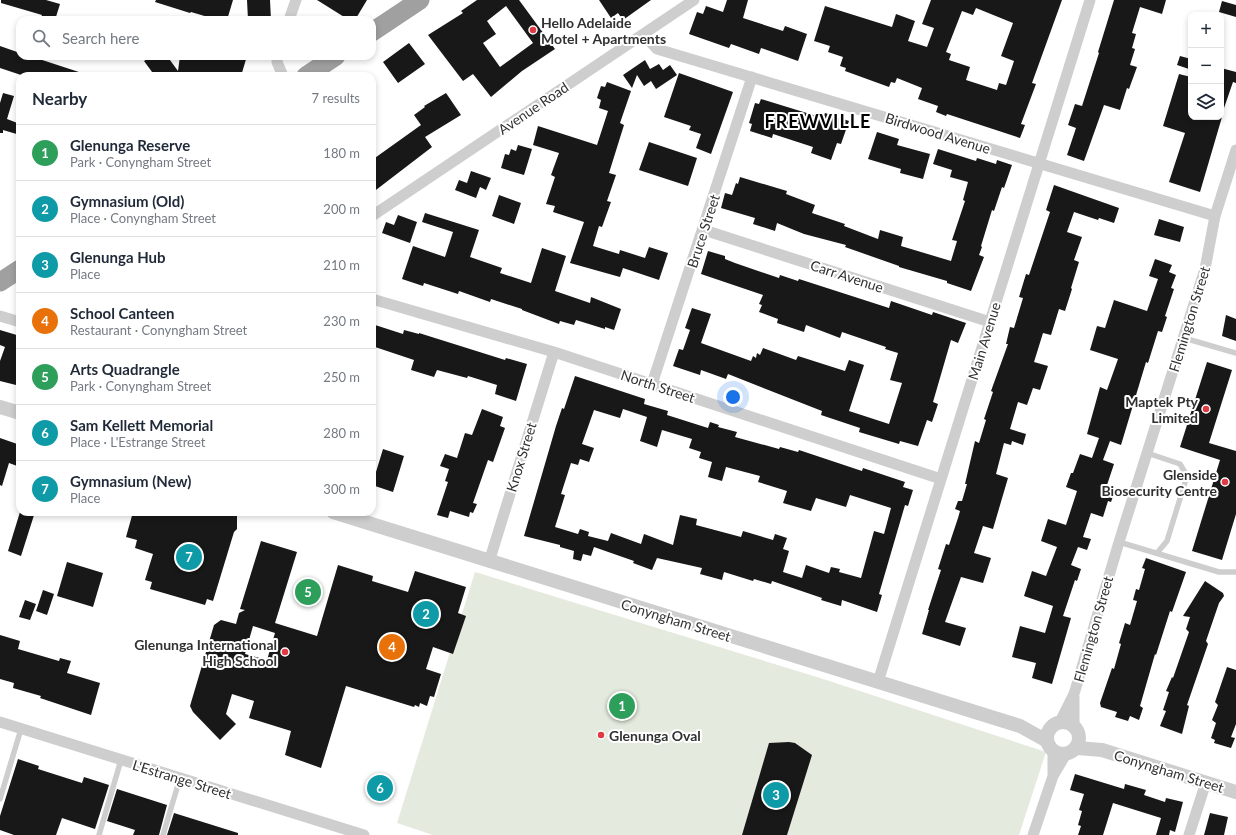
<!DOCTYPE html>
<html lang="en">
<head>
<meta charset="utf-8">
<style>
	body { margin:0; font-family:Lato,sans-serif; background:#f2f2f3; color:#1f2937 }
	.controls { position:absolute; right:12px; top:12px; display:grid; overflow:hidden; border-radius:8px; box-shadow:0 2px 6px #0003 }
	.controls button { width:36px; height:36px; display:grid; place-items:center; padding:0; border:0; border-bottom:1px solid #e0e1e3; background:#fff; color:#1f2937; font:20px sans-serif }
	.you { position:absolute; left:733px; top:397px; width:14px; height:14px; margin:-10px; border:3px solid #fff; border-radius:50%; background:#1a73e8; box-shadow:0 0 0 6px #1a73e833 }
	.badge { display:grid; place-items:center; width:26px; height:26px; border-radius:50%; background:#e03b45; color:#fff; font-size:13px; font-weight:700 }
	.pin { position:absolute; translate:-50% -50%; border:2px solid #fff; box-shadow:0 1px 4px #0006 }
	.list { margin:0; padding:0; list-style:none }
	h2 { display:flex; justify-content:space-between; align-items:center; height:52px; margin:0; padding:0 16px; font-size:17px }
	h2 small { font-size:13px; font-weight:400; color:#747a83 }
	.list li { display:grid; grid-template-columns:26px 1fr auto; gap:12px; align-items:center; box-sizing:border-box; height:56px; padding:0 16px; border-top:1px solid #e0e1e3 }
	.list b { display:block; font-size:15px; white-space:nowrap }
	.list p { margin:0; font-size:13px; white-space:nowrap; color:#747a83 }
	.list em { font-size:13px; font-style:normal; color:#747a83 }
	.icon { flex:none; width:22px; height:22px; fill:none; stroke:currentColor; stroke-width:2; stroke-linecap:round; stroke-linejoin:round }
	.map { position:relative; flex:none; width:1236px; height:835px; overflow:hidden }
	.search { position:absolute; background:#fff; box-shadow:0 2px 6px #0003; left:16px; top:16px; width:360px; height:44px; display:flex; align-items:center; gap:10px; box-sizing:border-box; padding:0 14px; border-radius:12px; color:#747a83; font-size:15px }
	.panel { position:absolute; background:#fff; box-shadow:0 2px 6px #0003; left:16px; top:72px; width:360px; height:444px; border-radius:12px }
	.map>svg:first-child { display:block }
	.green { fill:#e4eadd }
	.building { fill:#181818; fill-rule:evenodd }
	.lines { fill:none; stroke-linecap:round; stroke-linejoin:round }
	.service { stroke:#cecece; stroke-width:5.5 }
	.minor { stroke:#cecece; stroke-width:11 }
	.tertiary { stroke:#cecece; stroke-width:14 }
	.trunk { stroke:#a0a0a0; stroke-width:19 }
	.poi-dot { fill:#e03b45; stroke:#fff; stroke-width:1.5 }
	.labels { text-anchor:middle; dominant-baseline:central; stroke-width:4; stroke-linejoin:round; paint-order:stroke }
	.poi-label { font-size:14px; font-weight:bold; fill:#313131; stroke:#fff; text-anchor:end }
	.street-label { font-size:14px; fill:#313131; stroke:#fff }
	.district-label { font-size:18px; font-weight:bold; letter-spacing:1px; fill:#000; stroke:#fff }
</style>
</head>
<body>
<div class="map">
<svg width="1236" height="835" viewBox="0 0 1236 835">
	<rect width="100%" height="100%" fill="#fff"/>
	<!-- green -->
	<path class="green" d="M475 572 820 678 1046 752 1019 835H433L397 823Z"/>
	<!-- building -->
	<path class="building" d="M1 0H46L60 4 55 20H40L42 15 1 3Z
		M156 0H233L227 20H218L191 12 190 13 155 2Z
		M247 0H270L271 20H248Z
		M317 0H367L355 20H349Z
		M477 0H519L555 49 522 71 491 97 473 74 463 81 428 35 463 13 461 11ZM506 6 533 43 500 67 483 43 496 34 487 21Z
		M599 0H651L623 20 618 13 611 18Z
		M727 0H748L743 18 783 31 785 26 807 34 798 61 761 48 759 54 731 44 729 48 689 34 697 12 703 14 706 6 723 12Z
		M931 0H1062L1032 83 1036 84 1021 124 1025 125 1020 138 947 114 946 116 936 112 938 106 918 99 922 88 897 78 895 83 891 82 889 87 845 71 846 68 840 66 843 57 828 52 830 46 814 41 825 6 892 27 896 14 915 21 908 41 927 47 934 28 922 24ZM976 8 1013 23 1001 56 1014 61 1006 85 999 83 997 90 966 80 970 67 949 60 951 54 946 52 962 11 973 15Z
		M1114 0H1166L1162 14 1140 7 1132 33 1136 34 1132 48 1135 49 1130 65 1137 67 1129 89 1127 88 1120 110 1104 105 1084 161 1067 155 1076 128 1068 125 1075 104 1082 106 1099 53 1098 52Z
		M1222 1 1236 5V17L1219 12Z
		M409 43 425 64 398 83 383 62Z
		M0 46 20 53V56H30L85 74 84 76H24L0 68Z
		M152 56H167L178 71 180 56H247L241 76H155L144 61Z
		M1180 56 1191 59 1189 69 1177 65Z
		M645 60 650 69 659 64 663 70 670 65 677 75 656 89 651 81 644 86 637 75 632 88 623 75Z
		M1221 68 1236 72V83L1233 82 1223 111 1221 110Z
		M679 73 733 92 711 154 696 148 701 134 689 130 691 126 664 117Z
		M1179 74 1191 77V117H1222L1200 192 1169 182 1185 133 1163 126Z
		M607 82 631 91 620 123 624 125 609 173 616 175 607 201 611 202 602 227 599 226 593 246 619 254 620 250 645 258 649 247 668 253 659 280 623 268 620 277 570 263 584 222 553 212 555 206 546 204 555 177 551 175 559 153 533 145 538 126 597 145 608 111 599 108 601 100 597 98 601 86 605 87Z
		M3 93 14 96 7 119 20 124V135L3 130V133H0V103Z
		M446 93 461 115 425 137 432 147 372 193V160L421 125 414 115 425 107 424 106Z
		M761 99 823 118 825 113 849 121 841 144 837 143 831 160 811 153 813 147 773 134 772 138 750 131 752 124 749 123 755 103 759 104Z
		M877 132 899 139 897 145 930 154 923 179 900 173 901 169 868 159Z
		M649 142 697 158 688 186 639 170Z
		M518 145 532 149 524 175 501 168 505 154 509 155 511 149 516 151Z
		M938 149 976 161 977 158 996 164 997 160 1012 165 1004 188 1002 187 994 211 992 210 981 246 982 247 979 255 984 257 971 291 947 283V281L899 267V266L845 247 846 245 804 234 777 223 775 231 753 224 755 218 721 208 725 193 732 195 736 183 738 184 740 177 787 191 786 194 815 205 812 213 845 224 844 226 878 239 880 230 903 237 901 246 951 261 957 241 952 240 965 201 963 200 968 182 950 177 952 170 933 164Z
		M471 171 491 178 486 190 480 187 476 198 455 190 459 180 467 183Z
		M1054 185 1119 208 1114 223 1099 218 1098 220 1074 212 1067 232 1082 237 1074 260 1079 262 1071 288 1072 289 1065 311 1059 309 1051 335 1043 333 1034 362 1048 366 1040 390 1033 388 1027 405 1018 402 1010 429 1026 434 1023 445 1012 441 1011 445 1004 443 996 474 1008 478 993 529 983 526 974 553 991 558 983 583 961 577 945 622 966 628 960 646 922 634 929 610H928L941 570 938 569 946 544 949 545 958 518 960 511 955 509 958 501H962L967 484H965L975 441 979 443 986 420 984 419 993 392 991 391 1008 344H1006L1010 327 1014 328 1023 298 1019 297 1026 274 1029 275 1050 212 1046 210Z
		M499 195 521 203 514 224 492 216Z
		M425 213 479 230 470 257 502 268 500 273 531 283 542 248 566 256 555 291 590 303 591 297 621 309 614 330 605 327V329L576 320 574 325 560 321 559 324 522 310V309L491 299 490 302 459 291 458 294 424 283 423 286 402 279 413 246 445 257 453 232 422 222Z
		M398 215 417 222 410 243 382 233 386 222 394 225Z
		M1159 219 1184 227 1180 242 1154 235Z
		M708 251 725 256V259L735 263 779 278 780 275 798 281 799 279 889 308 891 301 932 315 933 312 966 323 958 343 951 340 933 402 938 404 932 422 927 420 918 446 900 441 899 444 859 432 860 428 821 415 822 411 728 374 726 379 701 370 700 375 673 366 679 349 683 350 690 330 685 328 692 308 711 314 701 343 751 361 753 356 756 358 757 353 760 355 763 348 796 360 798 356 845 371 849 360 864 365 849 411 889 424 902 383 890 380 898 353 885 349 886 347 842 332 840 338 806 325 804 332 777 323 778 319 759 312 762 305 759 304 763 295 701 274Z
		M1155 259 1172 265 1169 272 1176 275 1171 288 1174 289 1165 316 1167 317 1162 332 1158 331 1148 363 1146 362 1121 445 1110 441 1103 460 1114 464 1107 485 1116 488 1111 502 1108 501 1103 517 1091 513 1083 537 1091 539 1087 550 1078 547 1071 565 1081 569 1077 581 1075 580 1063 616 1071 618 1052 684 1032 678 1036 663 1012 657 1020 626 1045 633 1053 606 1024 596 1032 571 1046 576 1057 547 1041 541 1048 519 1066 525 1077 491 1066 487 1071 473H1073L1080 454 1092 458 1099 438 1087 434 1100 387 1107 390 1118 359 1090 350 1097 326 1105 328 1114 300 1147 311 1158 279 1149 276Z
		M1226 315 1236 319V341L1222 336Z
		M372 324 403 334 404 330 419 334V333L505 360 506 358 527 364 516 401 495 394 497 385 468 376 467 378 437 370 434 377 411 370 414 360 372 346Z
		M0 330 20 336V386L0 381V361L5 347 0 345Z
		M1207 362 1232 370 1209 443 1236 451V514L1222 560 1192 551 1220 460 1180 447Z
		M575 376 645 399 644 404 668 411 667 415 708 428 710 422 719 425 718 427 737 432 735 437 779 449 780 447 798 452 799 450 862 471 863 468 905 482 903 487 913 490 908 506 905 505 879 594 882 595 877 612 842 600 841 606 821 600 822 598 772 581 771 584 754 579 753 581 724 572 722 580 700 574 702 568 657 558 652 570 633 563 634 561 594 547 591 556 583 554 581 561 573 559 574 551 560 547V545L524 536 556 426 562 408 564 409ZM623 409 647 417 640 441 657 447 662 430 692 439 689 448 701 452 699 458 712 462 708 477 722 481 726 467 760 476 758 482 787 491 783 503 811 511 816 498 846 507 850 495 891 508 884 534 874 531 861 578 839 572 840 569 831 567 829 573 806 565 802 578 783 572 789 551 783 549 787 538 775 534 773 540 743 531 741 537 696 525 697 519 680 515 673 545 644 534 641 544 611 533 608 541 588 536 589 532 580 529 578 534 555 527 565 495 561 494 571 463 578 465 580 459 589 462 594 448 582 444 594 410 620 418Z
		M482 409 503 417 500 426 505 428 493 462 488 460 473 503 477 504 473 513 470 512 469 517 450 511 448 518 437 515 448 482 445 481 449 469 440 466 445 454 457 458 465 433 472 435Z
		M0 438 20 445V467L9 463 2 486 0 485Z
		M383 449 404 456 393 492 372 485Z
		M20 512H35L21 556 8 551Z
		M133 512H237V529L234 532 213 601 207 599 205 605 150 589 152 582 145 580 153 554 135 548 137 540 126 537Z
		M261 541 297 552 275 623 317 636 338 565 373 576 372 581 408 592 415 571 466 587 458 613 466 616 453 654 433 647 426 669 441 674 434 697 430 696 427 706 420 703 419 707 415 705 414 707 346 686 321 768 285 755 291 731 249 718 254 701 232 694 226 714 236 724 220 740 193 712 190 706 214 625 221 620 236 624 239 613 245 610 240 609ZM253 626 275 633 267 660 245 654Z
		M1146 558 1186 572 1172 612 1170 611 1156 655 1155 654 1140 706 1143 708 1139 720 1130 716 1128 721 1115 717 1117 712 1101 707 1100 703 1112 668 1114 669 1121 644 1119 643 1125 623 1130 625 1137 601 1133 600 1136 589 1139 590 1145 569 1142 568Z
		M67 562 103 573 93 607 57 596Z
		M1205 581 1223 593 1224 596 1219 603 1206 641 1208 644 1187 705 1189 706 1182 734 1160 726 1166 711 1163 710 1169 692 1166 691 1172 677 1173 678 1189 632 1186 629 1190 617 1183 616Z
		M43 590 54 594 47 615 36 611Z
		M25 600 36 604 30 620 19 617Z
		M0 635 20 641 18 649 59 661 60 658 71 661 67 673 100 683 91 715 40 698 41 696 13 688 14 683 0 679Z
		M1227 667 1236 670V724L1231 737 1235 738 1231 748 1214 743 1215 740 1211 738 1216 723 1212 720 1218 705 1215 702Z
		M789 742 795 743 812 755 787 835H742L769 743Z
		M18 759 39 766 38 769 82 783 84 777 109 785 95 829 62 818 56 835H14L0 830V816Z
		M1075 774 1124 789 1125 784 1146 790 1144 795 1165 802 1166 798 1183 802 1175 832 1170 830 1169 835H1156L1161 818 1113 803 1103 835H1078L1081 826 1078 825 1082 811 1079 810 1084 794 1070 790Z
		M117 789 167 805 159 835H133L135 830 107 821Z
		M174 813 238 833V835H167Z
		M1210 813 1228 817 1224 835H1204Z"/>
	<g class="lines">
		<!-- service -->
		<path class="service" d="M1184 338 1236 353
			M1147 453 1180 464 1187 476 1167 541 1157 553
			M1119 542 1219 572H1236
			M0 799 21 729
			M99 835 121 760
			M163 835 180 778"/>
		<!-- minor -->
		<path class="minor" d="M289 20 296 0
			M644 35 657 49 1215 216
			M277 56V62L283 76
			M372 216 694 0
			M704 230 990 322
			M372 299 554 352 941 479
			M0 316 20 322
			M652 384 752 77
			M489 562 554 352
			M878 682 1090 0
			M0 722 364 835
			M1060 722 1074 694 1119 542 1205 269 1215 216 1236 150
			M1074 727V697
			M1053 776V751
			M1033 835 1053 776 1066 754
			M1189 835 1206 782"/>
		<!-- tertiary -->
		<path class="tertiary" d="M0 407 20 413
			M333 512 1020 726 1047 741
			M1047 738a16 16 0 1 1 32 0a16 16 0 1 1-32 0Z
			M1077 748 1102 750 1236 792"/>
		<!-- trunk -->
		<path class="trunk" d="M372 32 420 0
			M306 76 336 56
			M0 282 20 269"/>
	</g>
	<!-- markers -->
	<g class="poi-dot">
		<circle cx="533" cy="30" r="4"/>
		<circle cx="1206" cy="409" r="4"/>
		<circle cx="1225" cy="482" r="4"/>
		<circle cx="285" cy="652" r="4"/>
		<circle cx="601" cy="735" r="4"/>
	</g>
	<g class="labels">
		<!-- poi labels -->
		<g class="poi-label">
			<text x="541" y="22" text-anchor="start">Hello Adelaide<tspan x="541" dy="16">Motel + Apartments</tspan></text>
			<text x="1198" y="401">Maptek Pty<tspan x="1198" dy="16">Limited</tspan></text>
			<text x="1217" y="474">Glenside<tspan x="1217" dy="16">Biosecurity Centre</tspan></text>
			<text x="277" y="644">Glenunga International<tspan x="277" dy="16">High School</tspan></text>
			<text x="609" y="735" text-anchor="start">Glenunga Oval</text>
		</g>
		<!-- street labels -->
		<g class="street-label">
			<text transform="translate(533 108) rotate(-34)">Avenue Road</text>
			<text transform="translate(938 133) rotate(17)">Birdwood Avenue</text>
			<text transform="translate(703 231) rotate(-72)">Bruce Street</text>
			<text transform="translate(847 276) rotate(18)">Carr Avenue</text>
			<text transform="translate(1189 319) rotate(-73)">Flemington Street</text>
			<text transform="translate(984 341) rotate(-73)">Main Avenue</text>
			<text transform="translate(658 386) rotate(18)">North Street</text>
			<text transform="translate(521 457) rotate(-73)">Knox Street</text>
			<text transform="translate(676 620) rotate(17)">Conyngham Street</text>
			<text transform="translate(1093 629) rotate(-74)">Flemington Street</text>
			<text transform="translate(1169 771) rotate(17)">Conyngham Street</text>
			<text transform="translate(182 779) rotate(17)">L'Estrange Street</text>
		</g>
		<!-- district labels -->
		<g class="district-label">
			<text x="818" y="121">FREWVILLE</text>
		</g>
	</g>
</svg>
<div class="controls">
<button>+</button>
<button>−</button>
<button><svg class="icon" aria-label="layers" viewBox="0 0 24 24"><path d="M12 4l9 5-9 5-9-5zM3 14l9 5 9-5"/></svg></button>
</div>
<div class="you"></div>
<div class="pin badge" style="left:622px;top:706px;background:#2e9e5b">1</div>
<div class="pin badge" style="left:426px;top:614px;background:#0f9aa8">2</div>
<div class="pin badge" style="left:776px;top:795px;background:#0f9aa8">3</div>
<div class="pin badge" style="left:392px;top:647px;background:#e8710a">4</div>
<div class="pin badge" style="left:308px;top:592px;background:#2e9e5b">5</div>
<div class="pin badge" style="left:380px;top:788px;background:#0f9aa8">6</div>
<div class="pin badge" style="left:189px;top:557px;background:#0f9aa8">7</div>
<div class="search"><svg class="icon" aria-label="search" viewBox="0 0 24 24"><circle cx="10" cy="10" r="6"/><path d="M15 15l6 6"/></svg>Search here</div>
<section class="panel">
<h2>Nearby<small>7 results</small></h2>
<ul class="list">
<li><span class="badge" style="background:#2e9e5b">1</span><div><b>Glenunga Reserve</b><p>Park · Conyngham Street</p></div><em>180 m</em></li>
<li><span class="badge" style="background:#0f9aa8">2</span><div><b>Gymnasium (Old)</b><p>Place · Conyngham Street</p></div><em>200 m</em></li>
<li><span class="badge" style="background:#0f9aa8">3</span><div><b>Glenunga Hub</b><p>Place</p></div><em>210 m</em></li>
<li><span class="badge" style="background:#e8710a">4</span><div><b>School Canteen</b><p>Restaurant · Conyngham Street</p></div><em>230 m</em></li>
<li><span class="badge" style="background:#2e9e5b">5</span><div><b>Arts Quadrangle</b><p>Park · Conyngham Street</p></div><em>250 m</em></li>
<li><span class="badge" style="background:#0f9aa8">6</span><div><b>Sam Kellett Memorial</b><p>Place · L'Estrange Street</p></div><em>280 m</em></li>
<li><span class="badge" style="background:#0f9aa8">7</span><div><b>Gymnasium (New)</b><p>Place</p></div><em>300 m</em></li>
</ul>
</section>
</div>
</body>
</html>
